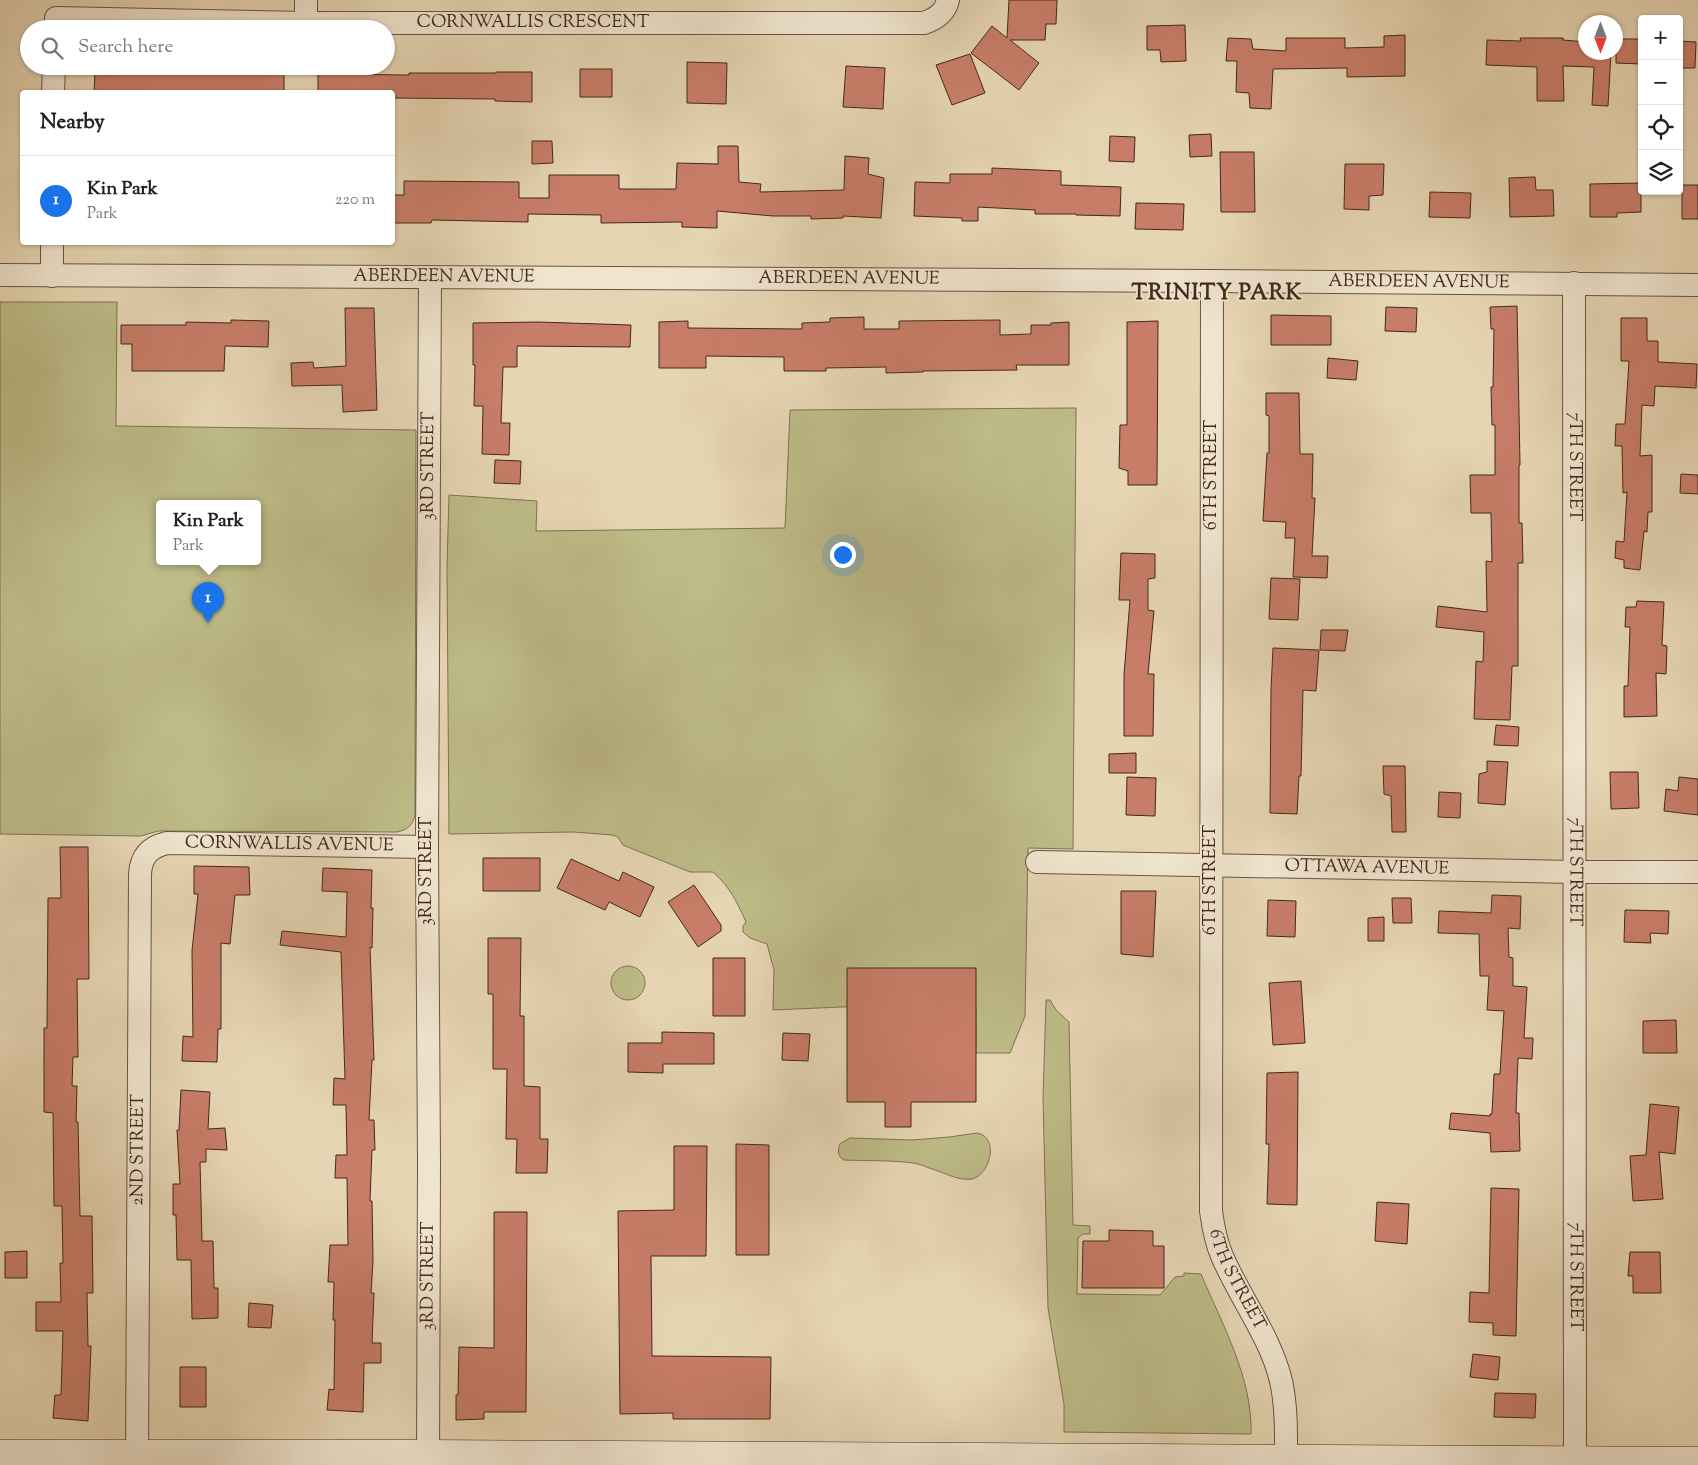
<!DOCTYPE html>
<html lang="en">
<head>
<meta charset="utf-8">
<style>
	body { margin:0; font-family:"Sorts Mill Goudy",serif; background:#f2f2f2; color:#222 }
	.controls { position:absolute; right:15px; top:15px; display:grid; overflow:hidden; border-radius:5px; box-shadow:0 1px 4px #0004 }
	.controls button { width:45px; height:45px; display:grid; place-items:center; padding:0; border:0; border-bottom:1px solid #e0e0e0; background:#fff; color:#222; font:25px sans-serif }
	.compass { position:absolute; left:1578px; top:15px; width:45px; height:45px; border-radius:50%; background:#fff; box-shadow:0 1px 4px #0004; rotate:180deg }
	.you { position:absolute; left:842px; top:554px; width:18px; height:18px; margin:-12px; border:4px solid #fff; border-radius:50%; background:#1a73e8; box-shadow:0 0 0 8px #1a73e833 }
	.badge { display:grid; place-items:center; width:32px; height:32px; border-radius:50%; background:#1a73e8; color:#fff; font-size:16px; font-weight:700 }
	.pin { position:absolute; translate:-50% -41px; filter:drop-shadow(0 1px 2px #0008) }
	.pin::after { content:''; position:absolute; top:26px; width:18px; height:15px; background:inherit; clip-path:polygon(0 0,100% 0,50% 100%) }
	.popup { position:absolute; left:156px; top:500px; width:105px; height:65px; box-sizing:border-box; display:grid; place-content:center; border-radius:5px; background:#fff; filter:drop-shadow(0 1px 4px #0005); font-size:16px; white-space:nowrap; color:#767676 }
	.popup b { font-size:19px; color:#222 }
	.popup::after { content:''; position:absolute; left:50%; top:100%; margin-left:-10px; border:10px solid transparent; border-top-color:#fff }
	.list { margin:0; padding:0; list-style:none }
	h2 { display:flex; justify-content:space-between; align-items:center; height:65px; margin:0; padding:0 20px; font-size:21px }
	h2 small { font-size:16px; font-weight:400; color:#767676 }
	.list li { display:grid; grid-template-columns:32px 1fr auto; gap:15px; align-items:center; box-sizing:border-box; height:90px; padding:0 20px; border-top:1px solid #e0e0e0 }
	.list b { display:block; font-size:19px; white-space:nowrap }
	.list p { margin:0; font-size:16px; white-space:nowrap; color:#767676 }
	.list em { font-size:16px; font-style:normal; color:#767676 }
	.icon { flex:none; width:28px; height:28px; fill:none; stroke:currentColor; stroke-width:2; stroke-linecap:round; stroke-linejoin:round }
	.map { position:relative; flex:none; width:1698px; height:1465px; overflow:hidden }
	.search { position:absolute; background:#fff; box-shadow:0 1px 4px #0004; left:20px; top:20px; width:375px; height:55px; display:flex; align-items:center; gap:12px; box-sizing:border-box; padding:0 18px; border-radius:28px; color:#767676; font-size:19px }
	.panel { position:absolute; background:#fff; box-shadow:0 1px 4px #0004; left:20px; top:90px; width:375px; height:155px; border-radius:5px }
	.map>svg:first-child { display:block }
	.green { fill:#bdbb87; stroke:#807253; fill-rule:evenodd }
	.building { fill:#c87d69; stroke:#43281f }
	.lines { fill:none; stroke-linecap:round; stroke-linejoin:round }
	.minor-casing { stroke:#6c5344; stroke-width:24 }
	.secondary-casing { stroke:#43281f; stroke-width:29 }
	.minor { stroke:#efe4ce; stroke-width:22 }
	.secondary { stroke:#efe4ce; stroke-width:28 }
	.labels { text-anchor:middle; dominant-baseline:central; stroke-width:4; stroke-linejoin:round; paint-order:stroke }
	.street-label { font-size:18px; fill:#43281f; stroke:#efe4ce }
	.district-label { font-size:22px; font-weight:bold; letter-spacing:1px; fill:#43281f; stroke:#efe4ce }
</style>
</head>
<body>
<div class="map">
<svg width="1698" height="1465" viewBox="0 0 1698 1465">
	<rect width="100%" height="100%" fill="#e6d5b3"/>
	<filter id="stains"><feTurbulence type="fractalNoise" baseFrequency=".004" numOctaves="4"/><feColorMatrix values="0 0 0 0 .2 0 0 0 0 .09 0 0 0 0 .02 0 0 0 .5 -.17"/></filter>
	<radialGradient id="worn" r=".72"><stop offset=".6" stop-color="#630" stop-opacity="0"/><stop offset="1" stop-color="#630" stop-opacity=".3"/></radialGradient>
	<!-- green -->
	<path class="green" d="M0 302H117L116 426 416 430 415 816C412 826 407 830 397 832L158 831 141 836 0 834ZM159 504H257V562H159Z
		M1076 408 1073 849 1028 848 1025 1016 1010 1053H976V1006L841 1007 773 1010 774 970 767 944 750 938 743 932V926L746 922C737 902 730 887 713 872H690L623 845 618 837 613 835 573 832 449 834 447 566 449 495 537 501 536 531 785 528 790 410Z
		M611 983a17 17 0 1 1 34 0a17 17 0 1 1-34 0Z
		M1046 1000H1050L1056 1010 1069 1022 1073 1225 1090 1226V1234H1083L1078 1238 1077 1294 1160 1295 1175 1277 1184 1276V1273L1201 1274C1222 1324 1253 1379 1251 1434L1064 1432V1404L1048 1308 1043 1097Z
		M977 1133C1000 1137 990 1175 972 1179 960 1181 947 1174 935 1170 928 1168 921 1164 913 1163 891 1160 867 1161 844 1160 838 1157 837 1150 840 1144L850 1138 912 1140 949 1137Z"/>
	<!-- building -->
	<path class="building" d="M1009 0H1057L1056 24H1046L1045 40H1010L1039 63 1019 90 971 53 992 26 1007 38Z
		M1185 25 1186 61 1161 62 1160 50H1147V26Z
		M1405 35V76L1347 77V68L1273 69 1271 109 1250 108 1249 93 1236 92 1237 61H1226L1228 38 1251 39 1253 49 1286 51V38H1345V48L1384 47V36Z
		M1520 38H1563V40L1586 42V52H1611L1608 106 1592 105 1594 67 1563 66 1564 101H1537V67L1486 65 1487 40 1521 41Z
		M1616 39H1642V64L1616 63Z
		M1679 41 1696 42 1695 68H1679Z
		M970 54 985 93 952 105 936 65Z
		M687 62 727 63 726 104 687 103Z
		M846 66 885 68 883 109 843 107Z
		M580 69H612V97H580Z
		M222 71H284V92H94L95 73 132 74Z
		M496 72H532V102L495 101V99L392 98V92H318V74L409 75V73H496Z
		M1211 134 1212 156 1190 157 1189 135Z
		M1110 136 1135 137 1134 162 1109 161Z
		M532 141H552L553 163 532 164Z
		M718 146H738L739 182 761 184 760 192 844 190 845 156 869 158 868 174 884 178 881 218 843 216V218L811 219V216H773L717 211V228L682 227V222L601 223V215L528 214V222L432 220 431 223H392V195H404V181L519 182V198H549V175H619V189H676L677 163 718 164Z
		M1220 152H1254L1255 212H1221Z
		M1345 164H1384L1383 195 1369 196V210L1344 209Z
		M992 168 1061 171V185L1121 187 1120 216 1076 215V214H1035V210L978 207V221H962V218L914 216 915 182 950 183V174H992Z
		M1535 177 1536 190H1553L1554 216 1510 217 1509 178Z
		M1641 183V212L1617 213V217H1590V184Z
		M1682 185H1698V219H1682Z
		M1430 192 1471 193 1470 218 1429 217Z
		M1136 203 1184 204 1183 230 1135 229Z
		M1517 306 1520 465H1519V523H1522L1523 563H1518V666H1512L1510 720 1474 719 1476 661 1483 662 1484 632 1436 627 1438 606 1487 612 1486 561 1492 562 1491 513H1471L1470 475H1495V425H1492L1491 387H1493L1494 329H1491L1490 307Z
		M1386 307 1417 308 1416 332 1385 331Z
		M345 308H374L377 410 343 412 342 385 292 386 291 363 313 362 314 368 346 366Z
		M1271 315 1331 316V345H1271Z
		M864 317V329H899V321L1000 320V335L1031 334V325H1051V323L1069 322V365H1016L1017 370 923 371V372L886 373V367L826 368V371H784V357L706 356V368H659V322L688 321V328L802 329V323L830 322V318Z
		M1621 318H1647V341H1658V362L1697 364 1696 388 1655 386 1654 406 1642 405 1640 456 1652 455V512H1648L1647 532 1644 531 1640 570 1624 568V560L1615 558 1616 541 1624 542 1627 492 1623 493 1622 446H1615L1616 424H1625L1629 361H1621Z
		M231 320 269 321 268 347 225 346 224 371H132V344H121V325H186V322L231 323Z
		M1158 321 1157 485H1128V471L1119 468 1120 425H1127V322Z
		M538 322 631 325 630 347 517 346V367H503L501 423H510L509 455 482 454 483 406H474L475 365H473V323Z
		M1328 358 1358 361 1356 380 1327 378Z
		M1266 393H1299L1300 454H1313L1312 498H1315L1312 556H1328L1327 578 1293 577 1295 538H1285L1286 522 1263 521 1267 453H1269V416L1266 415Z
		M495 460 521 461 520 484 494 483Z
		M1681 474 1698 475V494L1680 493Z
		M1121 553 1155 554V578L1148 579V610L1154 611 1148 674H1154L1153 736H1124V675L1130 600H1119Z
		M1271 578 1300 579 1298 620 1269 619Z
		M1637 601 1664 602 1662 645 1667 646 1666 674 1656 673 1657 716 1624 717V686H1628L1630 627H1625L1626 607H1636Z
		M1321 630H1348L1345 651 1320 650Z
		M1273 648 1319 650 1316 691 1303 690 1301 776H1299L1297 814 1270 813 1271 689Z
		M1496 725 1519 727 1518 746 1494 745Z
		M1136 753V773H1109V754Z
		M1487 761 1508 762 1505 805 1478 803 1479 774 1487 772Z
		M1383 766H1405L1406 832H1392L1391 796 1384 794Z
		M1610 772H1638L1639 808 1611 809Z
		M1127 777 1156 778 1155 816 1126 815Z
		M1679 777 1698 779V815L1664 811 1666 789 1678 791Z
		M1439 792 1461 793 1460 818 1438 817Z
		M60 847H88L89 979H77L78 1057H73L72 1086H77L76 1122H78L80 1216H92L93 1293H87L88 1346H91L88 1421 53 1418 55 1395H61L63 1331H36V1302H61L60 1263H63L62 1206H54L53 1113 44 1112V1028H47L48 898H61Z
		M483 858H540V891H483Z
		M571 859 619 881 623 872 654 887 640 917 609 902 605 910 557 888Z
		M194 866 249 867 250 895H235L230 944 221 943V1029H218L217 1062 182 1061 183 1036 193 1037 192 951 198 894H194Z
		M323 868 372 870 371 908H373L372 948 370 947 374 1060H372L369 1120H374L375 1150H372L370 1201H372L373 1261 371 1293H374L372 1343H381V1363H364L363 1412 327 1410 329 1389 334 1390 335 1320H333L334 1282H328L330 1245H348L347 1178H335L336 1155H347L346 1105H333L334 1078 345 1079 341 952 280 945 282 931 346 937 347 892 322 891Z
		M694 885 721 925V931L698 947 668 902Z
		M1121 891H1156L1153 957 1121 954Z
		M1492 895 1521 896 1520 929 1508 928 1509 957 1513 958V986L1527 987 1524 1038H1533L1532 1059 1518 1058 1516 1113H1519L1520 1151 1491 1152 1490 1133 1449 1129 1451 1113 1490 1116V1114H1492L1494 1074H1500L1504 1011 1487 1010 1489 976H1480L1479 934 1438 933 1439 911 1491 913Z
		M1392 898H1411L1412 923H1393Z
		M1268 900 1296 901 1295 937 1267 936Z
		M1625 910 1669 911 1668 934 1650 933 1651 943 1624 942Z
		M1384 917V941H1368V918Z
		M488 938H521L520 1016H524V1086L540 1087V1139H548L547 1173H516L517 1139H506L507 1069H493V994H488Z
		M713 958H745V1016H713Z
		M847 968H976V1102H911V1127H885V1102H847Z
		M1301 981 1305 1043 1273 1045 1269 983Z
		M1676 1020 1677 1053H1643V1021Z
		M662 1032 714 1033V1064H663V1073L628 1072V1043H662Z
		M783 1033 810 1034 808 1061 782 1060Z
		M1298 1072 1297 1205 1267 1204 1269 1144H1266L1267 1073Z
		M181 1090 210 1092 208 1129 225 1128 227 1150 206 1149V1162H200L202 1241H213L214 1288H218V1318L192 1319 191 1260H177L176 1215H173V1184H180L177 1130H179Z
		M1650 1104 1679 1107 1675 1154 1659 1152 1663 1199 1633 1201 1630 1156 1646 1155Z
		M736 1144 769 1145V1255H736Z
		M674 1146H707L706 1256H651L652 1356 771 1357 770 1419H673V1413L620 1414 618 1211 674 1210Z
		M1491 1188 1519 1189 1516 1336 1493 1335V1323L1469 1322 1470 1292 1489 1293Z
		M1377 1202 1409 1204 1407 1244 1375 1241Z
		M494 1212H527L526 1412H484V1419L456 1420V1395H458L459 1347 494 1348Z
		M1109 1230 1153 1231V1246H1164V1288H1082L1083 1241H1109Z
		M27 1251V1278H5V1252Z
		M1630 1252H1660L1661 1293H1633V1276H1628Z
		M249 1303 273 1305 271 1328 248 1327Z
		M1473 1354 1500 1357 1498 1380 1470 1377Z
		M180 1367H206V1407H180Z
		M1495 1393 1536 1394 1535 1418 1494 1417Z"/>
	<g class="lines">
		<defs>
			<g id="minor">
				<path d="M306 0V23"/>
				<path id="s1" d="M55 29 56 18 306 23H924C936 19 945 13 948 0"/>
				<path d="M53 92 54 66"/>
				<path id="s2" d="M0 275 1212 281 1698 285"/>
				<path d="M52 276V242"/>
				<path id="s3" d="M1212 281 1211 1211C1213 1226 1216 1242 1222 1256 1239 1296 1271 1338 1281 1381 1287 1408 1286 1437 1286 1465"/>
				<path id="s4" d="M1574 283 1575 1460"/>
				<path id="s5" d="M1037 862 1574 872H1698"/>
				<path id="s6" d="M137 1455 140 874C141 856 150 847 167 843L427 847"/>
				<path id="s7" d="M428 1465 429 1162 427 847 430 277"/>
			</g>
			<path id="secondary" d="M0 1454H428L1698 1461"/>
		</defs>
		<!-- minor casing -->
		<use href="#minor" class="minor-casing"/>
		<!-- secondary casing -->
		<use href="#secondary" class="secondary-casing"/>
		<!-- minor -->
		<use href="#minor" class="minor"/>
		<!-- secondary -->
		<use href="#secondary" class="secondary"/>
	</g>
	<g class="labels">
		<!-- street labels -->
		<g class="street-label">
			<text stroke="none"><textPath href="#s1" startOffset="488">CORNWALLIS CRESCENT</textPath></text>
			<text stroke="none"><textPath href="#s2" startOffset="444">ABERDEEN AVENUE</textPath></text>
			<text stroke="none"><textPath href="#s2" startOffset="849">ABERDEEN AVENUE</textPath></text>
			<text stroke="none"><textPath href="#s2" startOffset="1419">ABERDEEN AVENUE</textPath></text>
			<text stroke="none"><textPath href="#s7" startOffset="999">3RD STREET</textPath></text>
			<text stroke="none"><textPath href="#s4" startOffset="184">7TH STREET</textPath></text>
			<text transform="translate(1212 475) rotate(-90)">6TH STREET</text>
			<text stroke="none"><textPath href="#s6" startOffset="748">CORNWALLIS AVENUE</textPath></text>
			<text stroke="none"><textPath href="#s5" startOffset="330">OTTAWA AVENUE</textPath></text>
			<text transform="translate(427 871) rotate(-90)">3RD STREET</text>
			<text stroke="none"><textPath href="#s4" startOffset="589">7TH STREET</textPath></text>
			<text transform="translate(1211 880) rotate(-90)">6TH STREET</text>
			<text stroke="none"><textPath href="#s6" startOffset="305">2ND STREET</textPath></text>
			<text stroke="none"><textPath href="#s7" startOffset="189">3RD STREET</textPath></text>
			<text stroke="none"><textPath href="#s4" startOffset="994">7TH STREET</textPath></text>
			<text stroke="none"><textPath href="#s3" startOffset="1004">6TH STREET</textPath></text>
		</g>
		<!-- district labels -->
		<g class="district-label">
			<text x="1217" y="294">TRINITY PARK</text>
		</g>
	</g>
	<rect width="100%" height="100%" filter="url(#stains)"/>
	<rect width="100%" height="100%" fill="url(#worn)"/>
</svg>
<div class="controls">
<button>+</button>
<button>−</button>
<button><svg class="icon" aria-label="locate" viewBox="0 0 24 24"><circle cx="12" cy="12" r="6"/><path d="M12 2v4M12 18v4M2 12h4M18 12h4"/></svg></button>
<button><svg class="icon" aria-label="layers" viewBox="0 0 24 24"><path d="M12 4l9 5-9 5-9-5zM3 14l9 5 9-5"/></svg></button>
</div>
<svg class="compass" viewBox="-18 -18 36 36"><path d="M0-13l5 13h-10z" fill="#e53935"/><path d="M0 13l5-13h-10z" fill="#767676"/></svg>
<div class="you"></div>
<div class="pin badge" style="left:208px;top:623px">1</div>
<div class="popup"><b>Kin Park</b>Park</div>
<div class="search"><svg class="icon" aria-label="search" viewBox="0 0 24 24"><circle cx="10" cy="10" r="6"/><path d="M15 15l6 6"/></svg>Search here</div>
<section class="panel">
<h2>Nearby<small></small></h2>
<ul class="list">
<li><span class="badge">1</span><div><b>Kin Park</b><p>Park</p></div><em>220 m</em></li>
</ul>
</section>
</div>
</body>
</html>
